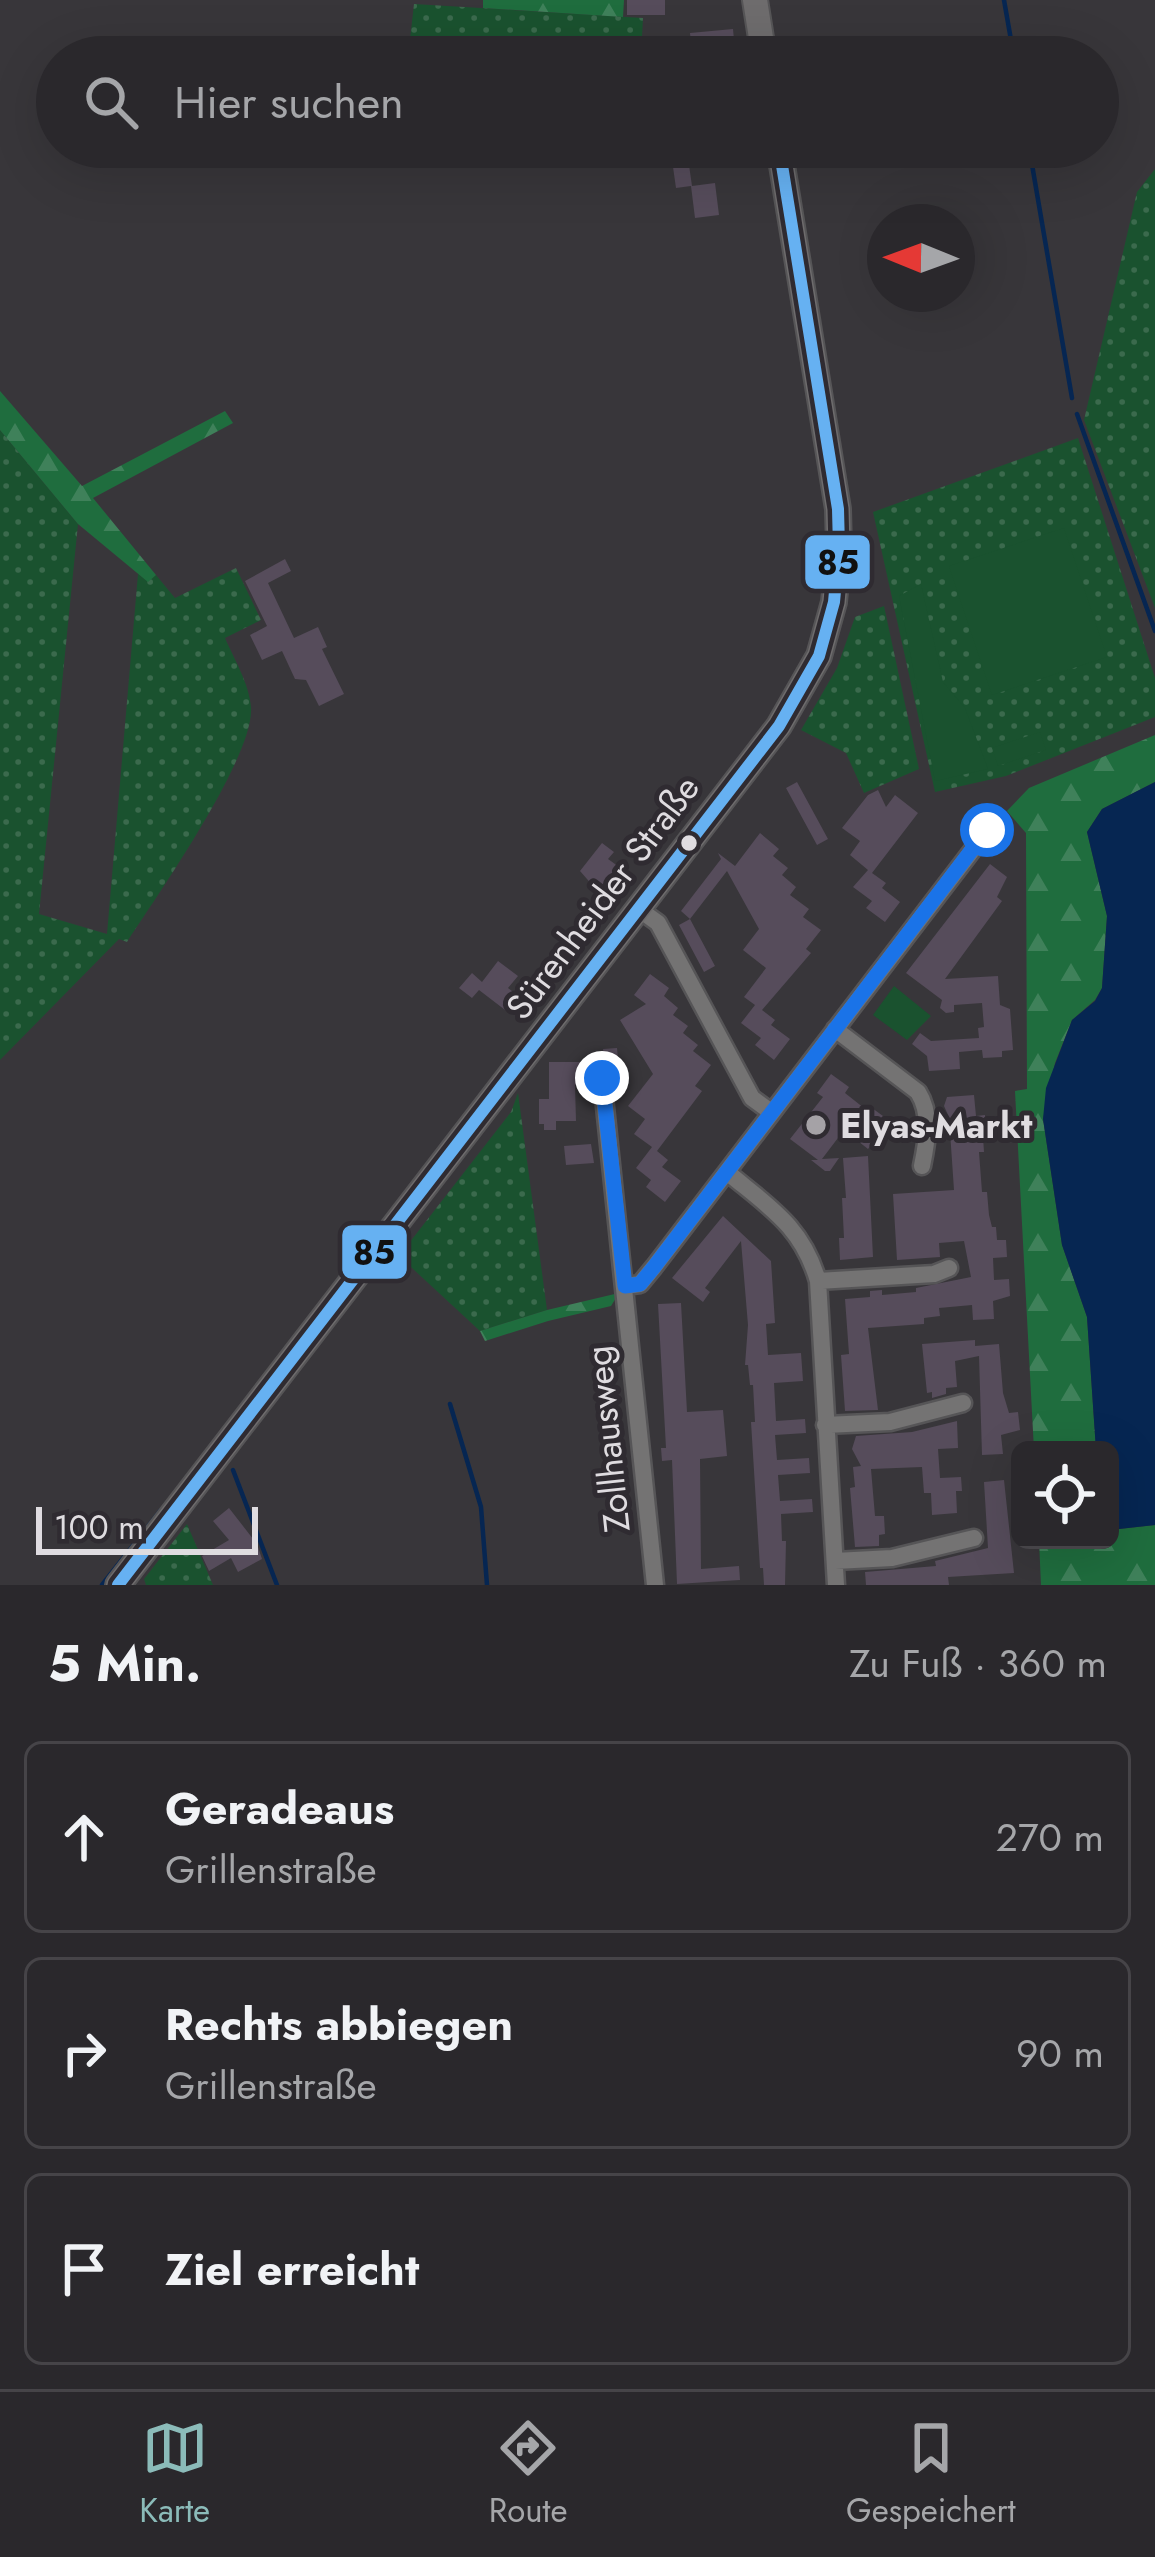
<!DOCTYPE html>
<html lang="de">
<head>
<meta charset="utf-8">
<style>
	body { margin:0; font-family:Jost,sans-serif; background:#363438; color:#f1f3f6 }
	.controls { position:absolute; right:36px; bottom:36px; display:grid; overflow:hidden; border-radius:18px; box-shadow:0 12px 48px #0002 }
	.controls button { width:108px; height:108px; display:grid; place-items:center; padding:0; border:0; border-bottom:3px solid #464448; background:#2a282c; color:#f1f3f6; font:60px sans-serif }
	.compass { position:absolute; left:867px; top:204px; width:108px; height:108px; border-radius:50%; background:#2a282c; box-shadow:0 12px 48px #0002; rotate:271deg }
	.scale { position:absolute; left:36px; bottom:30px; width:222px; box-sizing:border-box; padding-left:12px; border:6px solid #dfdce0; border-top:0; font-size:33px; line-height:42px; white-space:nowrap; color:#dfdce0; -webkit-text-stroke:9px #2f2b31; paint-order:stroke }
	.stop { position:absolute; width:36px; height:36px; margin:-27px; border:9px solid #1a73e8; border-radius:50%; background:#fff }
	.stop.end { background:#1a73e8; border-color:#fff; box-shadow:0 3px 12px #0008 }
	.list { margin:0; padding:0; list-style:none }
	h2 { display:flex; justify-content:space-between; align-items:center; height:156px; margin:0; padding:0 48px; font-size:51px }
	h2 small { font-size:39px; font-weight:400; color:#a5a6a9 }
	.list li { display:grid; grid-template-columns:78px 1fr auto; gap:36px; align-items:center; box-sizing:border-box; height:192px; margin:0 24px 24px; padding:0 24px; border:3px solid #464448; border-radius:18px }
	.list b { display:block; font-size:45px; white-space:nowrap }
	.list p { margin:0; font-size:39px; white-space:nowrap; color:#a5a6a9 }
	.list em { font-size:39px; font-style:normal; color:#a5a6a9 }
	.icon { flex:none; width:66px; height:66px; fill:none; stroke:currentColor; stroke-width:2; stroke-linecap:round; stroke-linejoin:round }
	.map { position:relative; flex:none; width:1155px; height:1585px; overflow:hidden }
	.search { position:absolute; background:#2a282c; box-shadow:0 12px 48px #0002; left:36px; right:36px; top:36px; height:132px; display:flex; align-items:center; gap:30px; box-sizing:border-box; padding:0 42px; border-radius:66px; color:#a5a6a9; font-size:45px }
	.sheet { height:804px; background:#2a282c }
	nav { display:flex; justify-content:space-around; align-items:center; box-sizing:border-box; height:168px; border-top:3px solid #464448; background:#2a282c; font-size:33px; color:#a5a6a9 }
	nav a { display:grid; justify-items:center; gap:6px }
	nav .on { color:#8bbbb9 }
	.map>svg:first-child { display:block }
	.grass { fill:url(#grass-dots) }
	.forest { fill:url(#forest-firs) }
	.green { fill:#1a522f }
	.water { fill:#062652 }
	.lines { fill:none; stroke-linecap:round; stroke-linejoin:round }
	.stream { stroke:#062652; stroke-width:4.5 }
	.building { fill:#564c5b }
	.minor-casing { stroke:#565557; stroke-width:21 }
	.secondary-casing { stroke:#565557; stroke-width:28 }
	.minor { stroke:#747373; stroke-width:16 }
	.secondary { stroke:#6e6c6d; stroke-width:24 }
	.bus-1-casing { stroke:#2f2b31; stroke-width:21 }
	.bus-1 { stroke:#66b1f2; stroke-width:12 }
	.route { stroke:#1a73e8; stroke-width:15 }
	.bus-dot { fill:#dfdce0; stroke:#2f2b31; stroke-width:4.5 }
	.poi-dot { fill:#a5a2a6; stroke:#2f2b31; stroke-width:4.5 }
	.labels { text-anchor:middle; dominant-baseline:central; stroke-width:10; stroke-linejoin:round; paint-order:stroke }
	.street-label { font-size:36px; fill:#dfdce0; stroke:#2f2b31 }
	.poi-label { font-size:36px; font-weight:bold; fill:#dfdce0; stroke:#2f2b31; text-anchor:start }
	.line-badge { stroke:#2f2b31; stroke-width:4.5 }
	.pale-badge-label { font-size:33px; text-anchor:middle; font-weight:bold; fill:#111 }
</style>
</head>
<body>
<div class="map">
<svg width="1155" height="1585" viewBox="0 0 1155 1585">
	<defs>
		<pattern id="grass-dots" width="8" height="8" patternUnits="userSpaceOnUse" patternTransform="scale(3)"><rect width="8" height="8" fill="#1a522f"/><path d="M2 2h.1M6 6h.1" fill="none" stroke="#3b6a4d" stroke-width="1.8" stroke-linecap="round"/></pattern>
		<pattern id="forest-firs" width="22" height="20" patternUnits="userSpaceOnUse" patternTransform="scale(3)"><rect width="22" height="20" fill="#1f6d3e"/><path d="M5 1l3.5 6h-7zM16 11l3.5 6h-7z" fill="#3f815a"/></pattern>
	</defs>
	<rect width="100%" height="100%" fill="#38363a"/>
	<!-- grass -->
	<path class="grass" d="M414 4 643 18 641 57H408Z
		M1155 169V608L1084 420 1137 192Z
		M0 430 78 524 39 914 107 934 138 574 148 581 156 575 175 598 236 568 261 620 225 638C234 659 249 683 251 707 255 756 157 896 127 942L119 939 0 1060Z
		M1078 438 1155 678V717L1006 776 935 792 873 512Z
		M884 606 919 769 864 793 846 753 801 730 837 668 855 617Z
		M518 1093 547 1310 480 1331 399 1256 511 1112Z
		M187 1524 213 1585H146L144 1579Z"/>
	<!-- forest -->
	<path class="forest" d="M483 0H624L623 17 483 8Z
		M0 391 82 486 225 411 233 423 93 498 156 575 148 582 78 524 0 430Z
		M1155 735V782L1102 809 1087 832 1107 916 1102 988 1095 1000 1072 1020 1055 1063 1043 1119 1062 1245 1087 1317 1096 1450H1034L1015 1091 1027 1089 1026 833 1007 811 1029 788Z
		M619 1293 611 1306 548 1321 485 1341 480 1331 547 1310Z
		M1155 1525V1585H1041L1039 1540H1110V1530Z"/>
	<!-- green -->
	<path class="green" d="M1064 528 1107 657 992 695 949 566Z
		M921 584 943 682 965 708 988 769 935 781 899 596Z
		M1040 732 1046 750 998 766 992 748Z
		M894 986 931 1016 907 1040 873 1015Z"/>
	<!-- water -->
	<path class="water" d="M1155 782V1525L1110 1530V1450H1096L1087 1317 1062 1245 1043 1119 1046 1088 1072 1020 1095 1001 1102 988 1107 916 1087 832 1102 809Z"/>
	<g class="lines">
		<!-- stream -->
		<path class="stream" d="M1004 0 1014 57
			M1029 147 1072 398
			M1077 414 1155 631
			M450 1404 481 1507 487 1585
			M233 1470 277 1585
			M102 1585 161 1510"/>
	</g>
	<!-- building -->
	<path class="building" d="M627 0H665V15H627Z
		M733 29 735 51 692 55 690 33Z
		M689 165 692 186 715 183 719 215 695 218 691 186 676 188 673 167Z
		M285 559 291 571 268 583 294 638 318 627 327 647 322 649 344 694 319 706 306 680 295 679 282 651 262 660 250 635 267 626 245 581Z
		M797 782 828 839 817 845 786 788Z
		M878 790 886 807 895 795 918 813 872 873 886 883 882 888 900 902 885 922 866 908 872 901 853 887 868 870 850 855 860 841 842 828 868 795Z
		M760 833 779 849 773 856 788 868 782 875 796 887 790 895 809 909 803 917 821 930 806 949 811 953 762 1010 775 1020 771 1025 790 1039 774 1060 755 1045 761 1038 741 1023 755 1005 744 997 766 968 743 950 759 929 727 871 690 919 681 911 721 859 718 853 735 866Z
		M602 843 614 852 608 859 622 869 601 895 580 871Z
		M990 864 1007 877 997 897 1002 901 945 979 998 976 1000 1005 1010 1009 1013 1050 1002 1051V1057L983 1058 982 1050 959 1052 960 1069 929 1071 927 1056 912 1044 920 1033 931 1041 979 1038 978 1028 984 1027 982 1003 954 1005V1012L946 1013 940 1008 942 1000 906 973Z
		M690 919 715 966 704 972 679 925Z
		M498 961 518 976 508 988 521 998 509 1013 479 990 472 998 459 988 472 973 482 982Z
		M650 974 669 988 664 996 678 1008 673 1015 688 1026 683 1033 698 1045 693 1051 711 1065 695 1086 702 1091 657 1151 668 1160 662 1167 681 1181 665 1202 646 1187 651 1180 636 1168 652 1147 634 1134 645 1119 628 1106 653 1074 620 1020 646 1004 634 995Z
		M617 1048 621 1091 616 1092 612 1070 596 1067 590 1074V1085H575L576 1121H556V1130H544V1124H539V1099H549V1062H605L603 1049Z
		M831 1074 849 1087 845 1093 869 1112 872 1108 883 1116 873 1128 880 1134 868 1149 844 1130 822 1159 839 1158 830 1171H825L811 1160H818L790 1139 823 1097 817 1093Z
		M974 1095 976 1116 985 1115 986 1136 983 1137 984 1152H979L982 1192H987L989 1215 992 1227H996L997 1240H1006L1007 1257 993 1258 994 1280 1009 1279 1010 1296 993 1301 994 1319 973 1320 972 1305 939 1308 940 1316 924 1318V1324L868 1328 878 1410 845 1411 841 1355 849 1354 845 1299 870 1297V1291L882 1290V1295L916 1292V1288L971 1277 964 1241 939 1243 940 1257 897 1260 893 1194 954 1190 949 1117 944 1106 947 1097Z
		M591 1144 594 1163 566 1165 564 1146Z
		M868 1156 873 1257 840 1260 839 1238H844L842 1198H846L843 1158Z
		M723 1216 771 1261 775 1323 766 1324 768 1355 801 1353 803 1381 774 1383 776 1421 805 1419 806 1433 775 1435 777 1460 809 1458 810 1473 778 1475 780 1501 812 1499 813 1512 781 1514 782 1541H786L785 1585H764L763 1568H760L751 1422H755L753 1385H750L748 1365H745L748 1325 741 1241 705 1288 710 1292 703 1302 672 1278Z
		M681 1303 687 1412 723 1410 726 1444 727 1456 700 1459 701 1569 739 1566 740 1580 677 1584 672 1460 662 1461 661 1448H666L658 1304Z
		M975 1340V1346L999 1344 1003 1393 1009 1413 1018 1412 1020 1430 1001 1435 1003 1454 982 1455 979 1356 955 1361 957 1387 946 1388V1394L932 1398V1392L927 1393 922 1344Z
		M957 1421 958 1448 938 1449 940 1478 961 1477 962 1491H956L957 1513 932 1515 931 1493H924L922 1467 871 1469 875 1516H884L885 1534 879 1535V1546L855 1547 850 1488 855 1487 853 1467 861 1466 852 1449 856 1436 912 1432Z
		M1004 1480 1014 1573 948 1577 949 1585H866L865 1572 936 1566 935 1561 988 1548 984 1482Z
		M229 1508 257 1544 262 1559 238 1572 231 1558 209 1571 202 1556 229 1540 213 1521Z"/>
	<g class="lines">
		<defs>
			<path id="minor" d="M640 910 658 923 752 1098 771 1112
				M835 1029 918 1092C932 1114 927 1142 922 1166
				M602 1078 655 1585
				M727 1172C769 1207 802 1226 818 1281L836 1585
				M818 1281 934 1274 949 1268
				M625 1286 640 1284 654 1267 987 831
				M825 1425 890 1422 963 1403
				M835 1561 892 1558 974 1538"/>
			<path id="secondary" d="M755 0 764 57
				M118 1585 779 726 819 656 834 602 839 548 838 509 779 147"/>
		</defs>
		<!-- minor casing -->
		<use href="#minor" class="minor-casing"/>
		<!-- secondary casing -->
		<use href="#secondary" class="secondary-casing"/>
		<!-- minor -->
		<use href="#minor" class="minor"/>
		<!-- secondary -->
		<use href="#secondary" class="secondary"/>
		<defs>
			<path id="bus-1" d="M118 1585 779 726 819 656 834 602 839 548 838 509 779 147"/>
		</defs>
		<!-- bus-1 casing -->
		<use href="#bus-1" class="bus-1-casing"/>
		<!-- bus-1 -->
		<use href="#bus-1" class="bus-1"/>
	</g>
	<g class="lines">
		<!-- route -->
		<path class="route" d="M602 1078 625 1286 640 1284 654 1267 987 830"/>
	</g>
	<!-- markers -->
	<circle class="bus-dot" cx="689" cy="843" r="10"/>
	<circle class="poi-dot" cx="816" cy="1125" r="12"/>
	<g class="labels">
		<!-- street labels -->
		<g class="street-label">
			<text transform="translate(602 897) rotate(-53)">Sürenheider Straße</text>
			<text transform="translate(607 1439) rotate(-96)">Zollhausweg</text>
		</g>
		<!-- poi labels -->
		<g class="poi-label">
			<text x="840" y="1125">Elyas-Markt</text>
		</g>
	</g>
	<g class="line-badge">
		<rect x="803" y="533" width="69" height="58" rx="12" fill="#66b1f2"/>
		<rect x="340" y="1223" width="69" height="58" rx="12" fill="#66b1f2"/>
	</g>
	<g class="pale-badge-label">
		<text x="838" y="574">85</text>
		<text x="374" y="1264">85</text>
	</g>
</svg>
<div class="controls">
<button><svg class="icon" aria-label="locate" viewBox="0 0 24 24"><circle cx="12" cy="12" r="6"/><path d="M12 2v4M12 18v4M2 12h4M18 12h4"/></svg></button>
</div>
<svg class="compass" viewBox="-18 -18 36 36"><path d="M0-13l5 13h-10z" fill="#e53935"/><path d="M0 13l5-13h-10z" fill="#a5a6a9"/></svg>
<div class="scale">100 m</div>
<div class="stop" style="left:987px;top:830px"></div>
<div class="stop end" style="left:602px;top:1078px"></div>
<div class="search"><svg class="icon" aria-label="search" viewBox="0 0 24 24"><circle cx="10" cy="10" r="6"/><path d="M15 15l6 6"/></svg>Hier suchen</div>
</div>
<section class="sheet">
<h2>5 Min.<small>Zu Fuß · 360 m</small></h2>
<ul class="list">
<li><svg class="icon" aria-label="ahead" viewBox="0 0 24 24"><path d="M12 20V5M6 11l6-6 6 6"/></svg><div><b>Geradeaus</b><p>Grillenstraße</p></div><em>270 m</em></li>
<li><svg class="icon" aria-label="right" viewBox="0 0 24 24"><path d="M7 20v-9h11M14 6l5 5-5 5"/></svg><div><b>Rechts abbiegen</b><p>Grillenstraße</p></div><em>90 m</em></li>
<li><svg class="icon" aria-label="arrive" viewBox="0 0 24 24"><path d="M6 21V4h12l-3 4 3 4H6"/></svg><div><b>Ziel erreicht</b></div></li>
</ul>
</section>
<nav>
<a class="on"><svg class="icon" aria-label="map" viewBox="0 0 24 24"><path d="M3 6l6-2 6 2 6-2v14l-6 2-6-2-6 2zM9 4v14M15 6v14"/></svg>Karte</a>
<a><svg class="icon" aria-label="directions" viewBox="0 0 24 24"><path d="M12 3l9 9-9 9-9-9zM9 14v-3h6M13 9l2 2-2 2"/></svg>Route</a>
<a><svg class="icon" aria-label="saved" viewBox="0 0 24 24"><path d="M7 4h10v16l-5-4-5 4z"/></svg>Gespeichert</a>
</nav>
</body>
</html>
